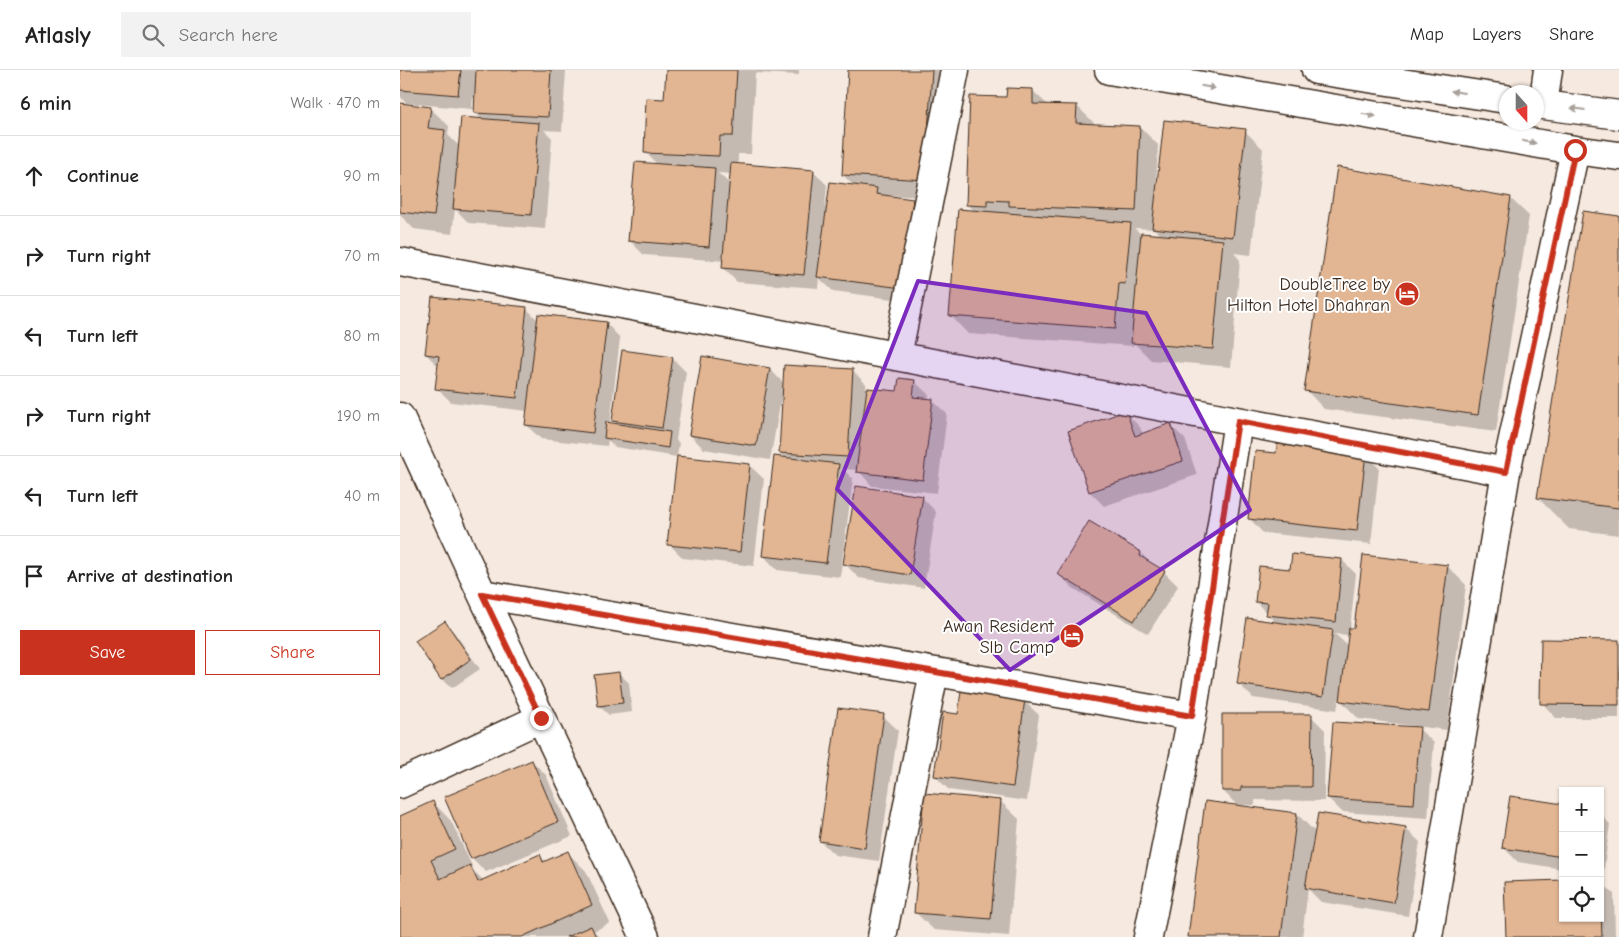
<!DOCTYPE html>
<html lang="en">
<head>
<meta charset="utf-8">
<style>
	body { margin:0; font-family:"Comic Neue",sans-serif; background:#f2f2f2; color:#222 }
	.controls { position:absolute; right:15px; bottom:15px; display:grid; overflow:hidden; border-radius:0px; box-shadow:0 1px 4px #0004 }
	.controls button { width:45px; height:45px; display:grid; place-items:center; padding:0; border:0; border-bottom:1px solid #e0e0e0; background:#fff; color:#222; font:25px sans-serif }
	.compass { position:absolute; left:1099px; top:15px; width:45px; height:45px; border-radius:50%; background:#fff; box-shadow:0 1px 4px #0004; rotate:159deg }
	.stop { position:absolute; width:15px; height:15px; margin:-11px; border:4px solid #c8321e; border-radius:50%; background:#fff }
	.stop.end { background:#c8321e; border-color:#fff; box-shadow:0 1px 5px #0008 }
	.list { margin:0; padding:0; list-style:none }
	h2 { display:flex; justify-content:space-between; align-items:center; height:65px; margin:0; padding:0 20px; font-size:21px }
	h2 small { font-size:16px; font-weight:400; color:#767676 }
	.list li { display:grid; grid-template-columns:32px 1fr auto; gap:15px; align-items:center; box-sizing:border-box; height:80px; padding:0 20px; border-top:1px solid #e0e0e0 }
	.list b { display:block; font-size:19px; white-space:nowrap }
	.list em { font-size:16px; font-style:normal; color:#767676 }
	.actions { display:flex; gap:10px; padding:15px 20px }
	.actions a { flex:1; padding:11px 0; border:1px solid #c8321e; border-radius:0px; text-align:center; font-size:18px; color:#c8321e }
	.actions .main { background:#c8321e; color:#fff }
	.icon { flex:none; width:28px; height:28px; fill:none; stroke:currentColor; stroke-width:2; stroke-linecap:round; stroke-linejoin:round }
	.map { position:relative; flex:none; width:1219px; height:867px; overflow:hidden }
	header { display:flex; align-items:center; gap:30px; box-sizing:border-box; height:70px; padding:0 25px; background:#fff; border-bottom:1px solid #e0e0e0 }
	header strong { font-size:24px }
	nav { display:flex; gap:28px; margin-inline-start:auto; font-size:18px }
	.search { width:350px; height:45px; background:#f2f2f2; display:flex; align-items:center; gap:12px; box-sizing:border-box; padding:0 18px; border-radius:0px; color:#767676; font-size:19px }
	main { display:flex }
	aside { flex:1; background:#fff }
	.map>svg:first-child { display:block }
	.shadow { fill:#0003; fill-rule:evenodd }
	.building { fill:#e2b693; stroke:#3b2a1e }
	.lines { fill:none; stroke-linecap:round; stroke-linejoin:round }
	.minor-casing { stroke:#3b2a1e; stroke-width:31 }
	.minor { stroke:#fff; stroke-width:28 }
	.oneway { fill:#a79f9a }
	.route { stroke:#c8321e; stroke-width:6 }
	.marked { fill:#7b2cbf; fill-opacity:0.2; stroke:#7b2cbf; stroke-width:4; stroke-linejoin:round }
	.labels { text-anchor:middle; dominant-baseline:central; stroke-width:4; stroke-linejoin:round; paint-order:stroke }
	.poi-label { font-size:18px; fill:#3b2a1e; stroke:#fff; text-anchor:end }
</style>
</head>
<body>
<header>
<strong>Atlasly</strong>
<div class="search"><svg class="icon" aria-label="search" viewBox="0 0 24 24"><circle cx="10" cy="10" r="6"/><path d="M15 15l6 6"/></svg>Search here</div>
<nav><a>Map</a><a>Layers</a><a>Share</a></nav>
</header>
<main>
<aside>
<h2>6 min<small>Walk · 470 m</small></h2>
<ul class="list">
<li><svg class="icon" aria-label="ahead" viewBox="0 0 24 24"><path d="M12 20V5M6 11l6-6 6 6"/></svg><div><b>Continue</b></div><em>90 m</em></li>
<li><svg class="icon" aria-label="right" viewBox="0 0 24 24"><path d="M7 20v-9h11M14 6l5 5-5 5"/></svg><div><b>Turn right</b></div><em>70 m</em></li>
<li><svg class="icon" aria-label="left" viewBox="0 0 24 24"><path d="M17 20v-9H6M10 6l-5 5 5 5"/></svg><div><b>Turn left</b></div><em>80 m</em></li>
<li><svg class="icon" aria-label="right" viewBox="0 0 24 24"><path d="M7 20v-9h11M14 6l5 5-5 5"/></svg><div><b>Turn right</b></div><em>190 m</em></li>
<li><svg class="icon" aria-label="left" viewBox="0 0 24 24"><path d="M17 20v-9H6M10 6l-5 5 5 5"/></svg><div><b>Turn left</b></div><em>40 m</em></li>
<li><svg class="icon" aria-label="arrive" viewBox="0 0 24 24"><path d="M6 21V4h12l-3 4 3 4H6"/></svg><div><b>Arrive at destination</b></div></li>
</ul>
<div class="actions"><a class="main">Save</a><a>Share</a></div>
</aside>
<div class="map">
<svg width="1219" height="867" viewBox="0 0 1219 867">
	<rect width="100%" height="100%" fill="#f6e9df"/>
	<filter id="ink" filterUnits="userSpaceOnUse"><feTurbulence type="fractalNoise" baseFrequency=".02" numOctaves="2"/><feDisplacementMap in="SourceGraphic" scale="10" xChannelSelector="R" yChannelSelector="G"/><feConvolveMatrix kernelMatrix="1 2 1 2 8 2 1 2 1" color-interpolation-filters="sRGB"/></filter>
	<g filter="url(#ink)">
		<!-- shadow -->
		<path class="shadow" d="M0 0H166L162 61 144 60 152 68 145 159 69 153 55 139 52 164 14 159 0 145V34L30 38 49 56 48 65 60 77 82 49 75 43 76 28H73L72 39 6 33 0 26Z
			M267 0H399V5L355 3 351 84H338V95L413 101 427 115 425 137H428L454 116 443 105 450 0H539L551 12 543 128 485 125 484 127 513 130 527 145 515 232 433 221 419 208 418 218 337 212 323 198 324 191 244 185 230 171 258 95 245 82 266 30ZM318 103 332 104 331 115Z
			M633 21 648 35 677 36 696 55 740 57 758 75 756 115H758L845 61 863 79 851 185 834 183 840 190 831 297 751 290 734 273 733 276 568 264 550 245 574 141 567 134 607 29ZM734 158 754 159 762 166 741 164Z
			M1110 128 1129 146 1096 362 924 339 906 320Z
			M1219 147V465L1169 459 1138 428Z
			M127 239 139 251 206 253 220 268 210 354 218 355 213 350 272 288 286 302 276 370 279 373 277 387 215 377 208 370 207 376 141 369 126 355 128 341 51 332 37 318 39 297 26 284Z
			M370 299 384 314 452 300 466 314V319L498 322 514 311 529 325 528 330H532L547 344 537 423 472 416 458 400 443 399 453 409 440 507 377 500 363 485 386 389 380 383 384 324H382L370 390 304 379 290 365Z
			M726 343 740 357 743 364 770 355 785 369 797 405 704 436 690 422 670 362Z
			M965 384 979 398 971 474 863 463 849 448 877 385Z
			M349 395 364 409 354 496 283 488 269 474Z
			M522 427 536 442 524 518 459 508 445 494Z
			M690 453 741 483 752 495 764 502 778 516 748 564 673 518 658 504Z
			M942 490 956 504 950 559 955 560 1047 496 1066 515 1047 660 959 649 939 629 937 640 853 628 839 614 876 553 856 532 892 500ZM935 564 949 565 948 576Z
			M45 553 54 562 80 599 52 618 42 609Z
			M1219 571V648H1156L1142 633Z
			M219 603 229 613 232 642 209 645 199 636Z
			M624 631 639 645 627 731 549 720 535 706 559 646Z
			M483 646 498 660 479 791 435 785 420 771Z
			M911 646 925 660 924 731 855 730V735H837L823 721Z
			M1019 659 1034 673 1028 748 942 742 928 728Z
			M132 691 146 705 172 766 86 802 72 788Z
			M600 731 619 749 609 866 534 860 515 842Z
			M33 732 51 751 73 798H71L84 811 139 785 146 792 167 782 186 801 210 853 194 861 200 867H0V747Z
			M1163 735V799L1118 792 1104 778Z
			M897 744 916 763 1005 758 1020 772 1008 846 921 832 908 819 902 867H789Z
			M1200 744 1210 754 1203 805 1200 804Z
			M1200 811 1214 824 1215 867H1107L1163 848H1200Z"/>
		<!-- building -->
		<path class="building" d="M0 0H61L58 25 0 20Z
			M76 0H151L148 47 74 43Z
			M266 0H337L333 66H320L319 86 244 83 246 28 264 29Z
			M448 0H532L525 110 442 105Z
			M607 18 633 19V34L677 35 676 53 740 56 736 141 609 136V131L587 130V136L566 135 570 26 606 27Z
			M0 33 31 37 28 58 45 60 34 146 0 142Z
			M61 47 139 53 131 145 53 139Z
			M764 50 846 59 833 167 752 158Z
			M235 92 315 98 309 177 228 171Z
			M331 93 414 100 404 205 322 198Z
			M937 97 1111 127 1078 345 904 321Z
			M430 112 477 118 476 124 513 129 502 218 417 207Z
			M558 139 731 153 725 214 719 213 715 259 549 246Z
			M1183 141 1219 146V438L1137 428Z
			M741 163 823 170 813 279 731 273Z
			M32 227 127 237 117 328 35 319 39 286 25 284Z
			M138 244 207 252 193 363 125 355Z
			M222 280 273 287 262 358 212 351Z
			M302 286 370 298 356 376 289 365Z
			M384 295 453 299 448 387 379 383Z
			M499 308 515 310 513 327 533 329 523 410 456 402 467 318 497 321Z
			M726 341 735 366 771 353 783 391 689 422 668 361Z
			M206 352 270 362 268 378 204 368Z
			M877 374 966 383 957 461 848 449 855 381 876 383Z
			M277 386 350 394 340 482 267 475Z
			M374 386 439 394 426 493 362 486Z
			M456 416 523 426 510 505 443 494Z
			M689 451 741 482 740 486 765 501 734 551 657 504Z
			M892 484 942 489 936 552 866 545 868 533 855 532 859 496 890 499Z
			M963 485 1048 495 1029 642 940 631 949 558H954Z
			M847 548 933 560 923 627 837 614Z
			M45 551 71 589 41 610 15 571Z
			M1141 569 1219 570V635L1140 634Z
			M219 602 223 633 198 636 194 605Z
			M561 621 625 629 613 717 534 706 543 642 558 644Z
			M438 638 484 644 465 778 419 771Z
			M822 644H912L911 717H841V721H822Z
			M933 652 1020 657 1014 734 927 728Z
			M132 690 158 752 71 789 44 727Z
			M524 723 601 730 591 849 514 843Z
			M1110 726 1163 734V787L1102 778Z
			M33 731 55 779 31 790 40 809 70 795 78 812 140 784 143 792 168 781 192 835 122 867H0V746Z
			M805 731 897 743 881 867H788Z
			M918 743 1006 757 994 833 905 818Z
			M1163 810V848H1200V811L1202 867H1106L1104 812Z
			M191 856 196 867H166Z"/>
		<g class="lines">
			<defs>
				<path id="minor" d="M709 0 1175 80 1219 86
					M916 0 1106 29
					M1136 34 1219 45
					M1143 35 1148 0
					M0 192 1106 402
					M497 286 555 0
					M0 347 82 524 245 867
					M82 524 792 646
					M0 714 141 648
					M482 867 534 602
					M748 867 792 646 838 351
					M1028 867 1106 402 1175 80"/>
			</defs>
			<!-- minor casing -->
			<use href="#minor" class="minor-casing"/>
			<!-- minor -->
			<use href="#minor" class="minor"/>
		</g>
		<!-- one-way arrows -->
		<defs><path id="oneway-solid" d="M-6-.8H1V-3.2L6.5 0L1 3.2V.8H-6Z" transform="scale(1.25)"/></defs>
		<g class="oneway">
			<use href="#oneway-solid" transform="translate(808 17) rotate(10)"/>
			<use href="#oneway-solid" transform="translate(1058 22) rotate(-171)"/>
			<use href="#oneway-solid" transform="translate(1178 39) rotate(-173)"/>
			<use href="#oneway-solid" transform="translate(969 45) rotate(10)"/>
			<use href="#oneway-solid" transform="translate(1129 72) rotate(10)"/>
		</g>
	</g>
	<g class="lines" filter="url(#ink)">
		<!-- route -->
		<path class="route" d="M141 648 82 524 792 646 838 351 1106 402 1175 80"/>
	</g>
	<!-- marked area -->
	<path class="marked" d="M518 211 746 243 850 440 610 600 437 419Z"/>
	<!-- icons -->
	<defs>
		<symbol id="hotel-disc" viewBox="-11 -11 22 22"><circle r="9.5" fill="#c8321e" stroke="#fff"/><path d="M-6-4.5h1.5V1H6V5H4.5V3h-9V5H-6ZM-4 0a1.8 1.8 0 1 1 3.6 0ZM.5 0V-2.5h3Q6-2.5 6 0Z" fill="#fff"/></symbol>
	</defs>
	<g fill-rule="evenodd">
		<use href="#hotel-disc" x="993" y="210" width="28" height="28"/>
		<use href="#hotel-disc" x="658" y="552" width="28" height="28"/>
	</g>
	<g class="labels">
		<!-- poi labels -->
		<g class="poi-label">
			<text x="990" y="214">DoubleTree by<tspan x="990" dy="21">Hilton Hotel Dhahran</tspan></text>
			<text x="654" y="556">Awan Resident<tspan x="654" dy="21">Slb Camp</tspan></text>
		</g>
	</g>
</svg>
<div class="controls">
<button>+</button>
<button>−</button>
<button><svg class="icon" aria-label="locate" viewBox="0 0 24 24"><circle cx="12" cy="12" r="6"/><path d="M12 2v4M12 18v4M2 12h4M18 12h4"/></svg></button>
</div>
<svg class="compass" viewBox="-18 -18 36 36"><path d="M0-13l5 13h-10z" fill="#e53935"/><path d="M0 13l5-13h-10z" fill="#767676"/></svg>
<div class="stop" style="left:1175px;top:80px"></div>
<div class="stop end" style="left:141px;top:648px"></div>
</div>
</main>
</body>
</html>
